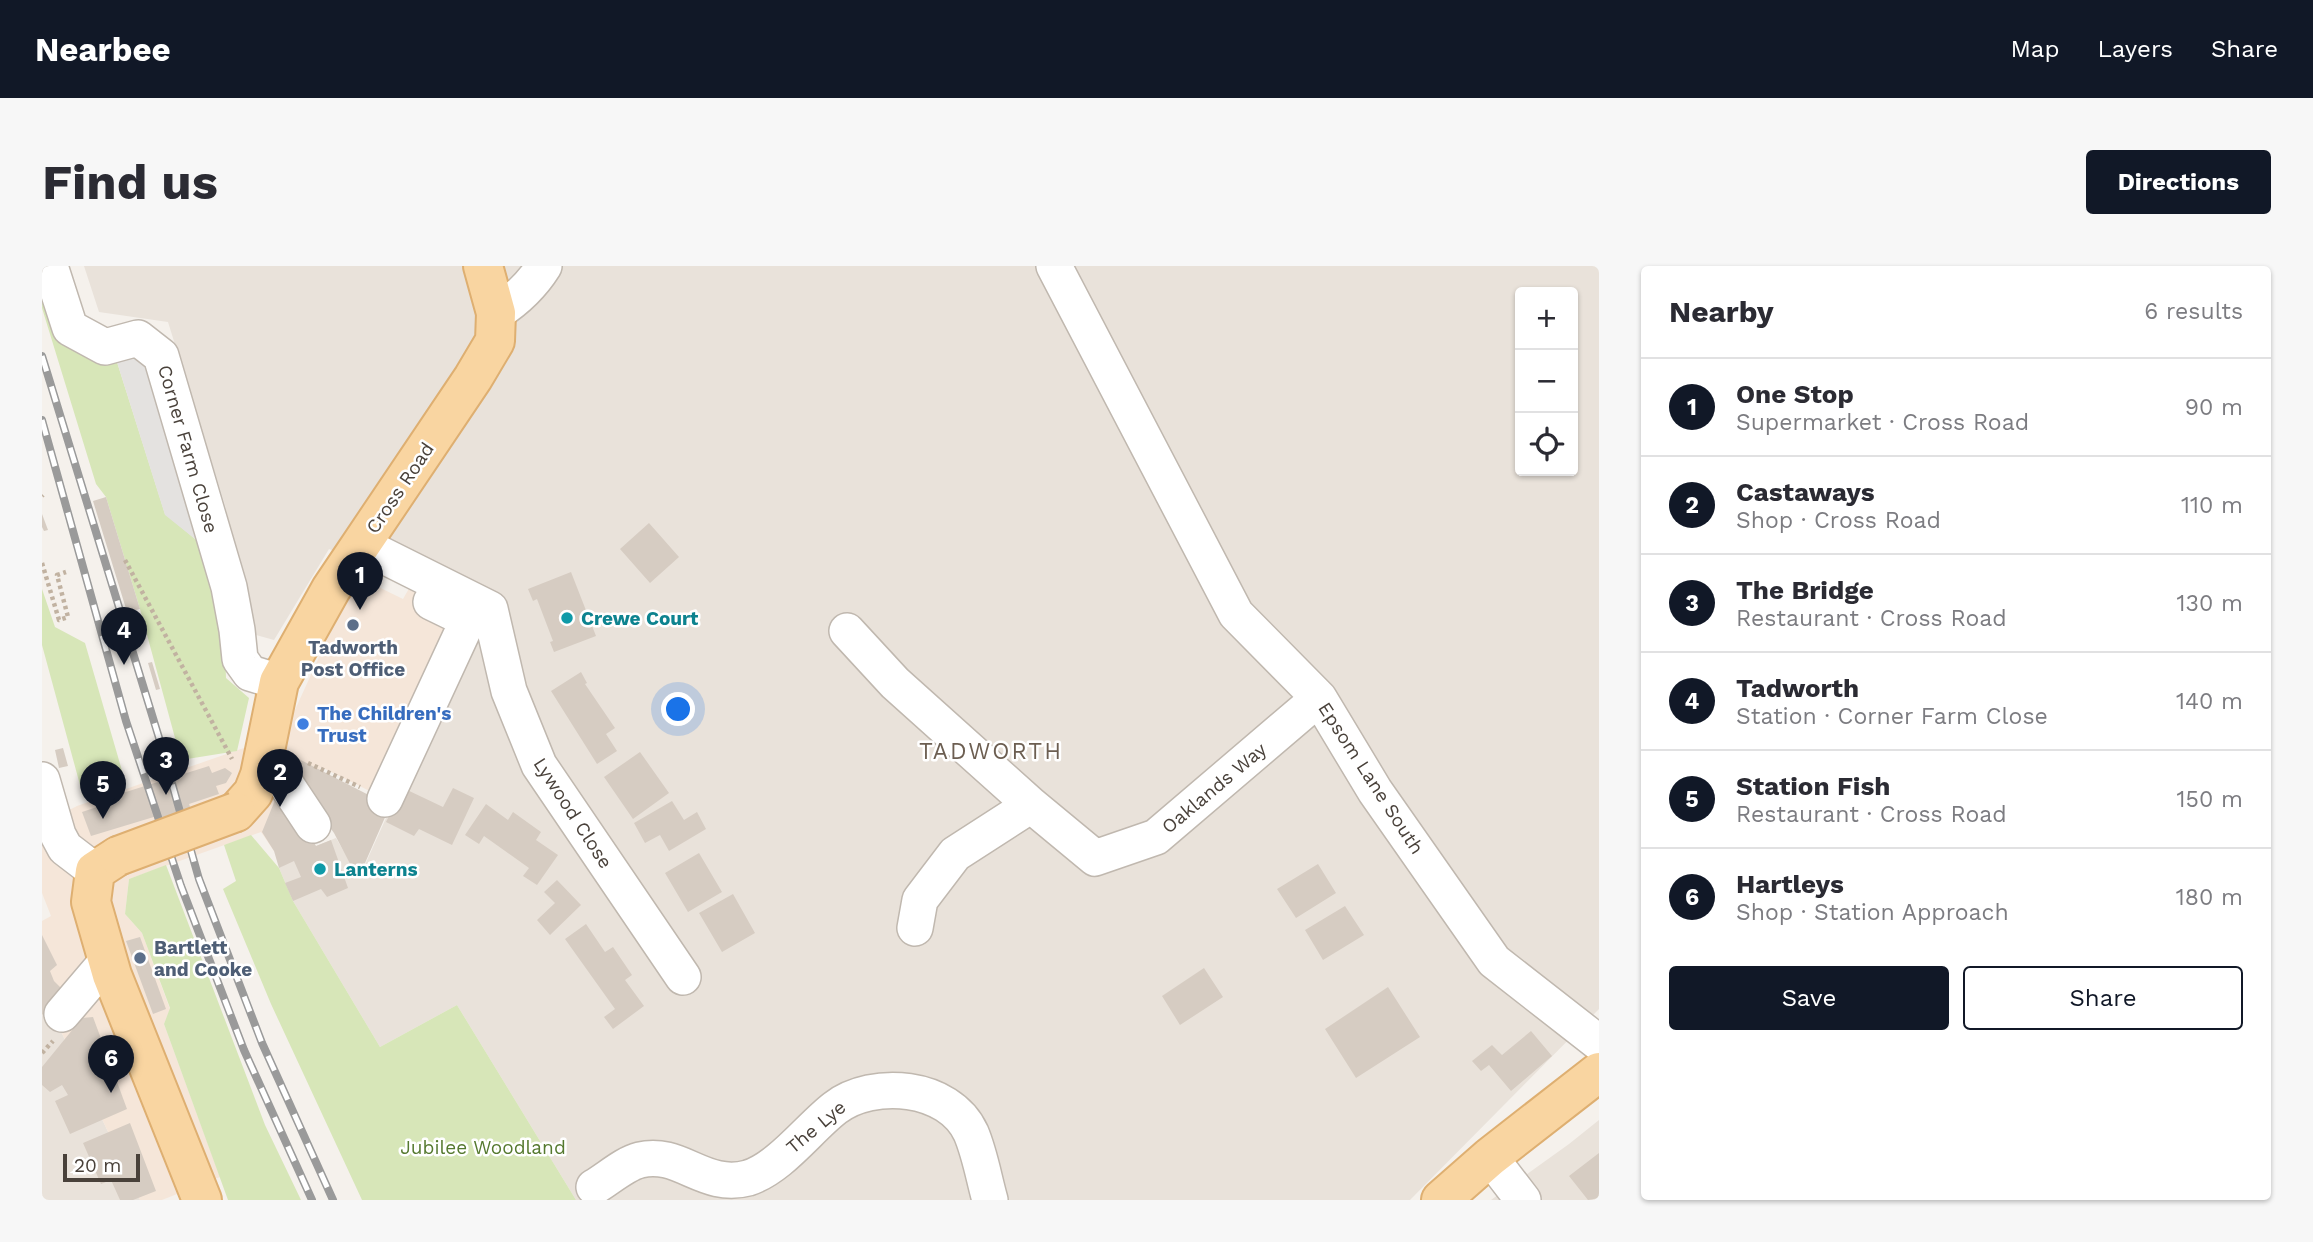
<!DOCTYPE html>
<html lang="en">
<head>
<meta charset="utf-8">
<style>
	body { margin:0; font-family:"Work Sans",sans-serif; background:#f7f7f7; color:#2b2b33 }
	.controls { position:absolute; right:21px; top:21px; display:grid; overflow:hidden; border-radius:7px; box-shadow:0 2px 5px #0004 }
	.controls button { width:63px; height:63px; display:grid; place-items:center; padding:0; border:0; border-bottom:2px solid #e1e1e2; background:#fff; color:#2b2b33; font:35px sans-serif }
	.scale { position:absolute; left:21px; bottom:18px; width:77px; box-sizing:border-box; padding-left:7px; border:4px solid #49413a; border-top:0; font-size:19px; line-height:24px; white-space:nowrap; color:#49413a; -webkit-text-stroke:5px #fff; paint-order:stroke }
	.you { position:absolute; left:637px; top:444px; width:24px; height:24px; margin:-18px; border:5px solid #fff; border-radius:50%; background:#1a73e8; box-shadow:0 0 0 10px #1a73e833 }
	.badge { display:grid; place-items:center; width:46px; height:46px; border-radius:50%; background:#111827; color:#fff; font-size:23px; font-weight:700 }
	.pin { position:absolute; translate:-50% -58px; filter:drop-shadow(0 2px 4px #0008) }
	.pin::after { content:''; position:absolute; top:37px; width:24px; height:21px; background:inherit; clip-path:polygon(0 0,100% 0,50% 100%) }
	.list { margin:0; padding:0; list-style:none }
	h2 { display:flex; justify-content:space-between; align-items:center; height:91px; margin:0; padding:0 28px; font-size:30px }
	h2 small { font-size:23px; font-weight:400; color:#7c7c81 }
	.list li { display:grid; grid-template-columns:46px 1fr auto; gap:21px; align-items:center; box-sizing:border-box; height:98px; padding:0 28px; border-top:2px solid #e1e1e2 }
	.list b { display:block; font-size:26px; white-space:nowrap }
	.list p { margin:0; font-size:23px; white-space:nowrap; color:#7c7c81 }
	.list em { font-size:23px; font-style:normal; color:#7c7c81 }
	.actions { display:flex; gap:14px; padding:21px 28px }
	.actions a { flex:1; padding:16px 0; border:2px solid #111827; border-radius:7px; text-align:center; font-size:24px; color:#111827 }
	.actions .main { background:#111827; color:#fff }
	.icon { flex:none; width:38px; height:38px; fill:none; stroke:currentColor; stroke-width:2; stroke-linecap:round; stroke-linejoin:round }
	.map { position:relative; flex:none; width:1557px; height:934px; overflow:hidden; border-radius:7px }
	header { display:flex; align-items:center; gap:42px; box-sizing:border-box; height:98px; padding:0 35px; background:#111827; color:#fff }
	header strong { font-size:33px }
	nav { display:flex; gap:38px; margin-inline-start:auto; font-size:24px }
	.intro { display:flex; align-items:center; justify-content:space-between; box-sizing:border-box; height:168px; padding:0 42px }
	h1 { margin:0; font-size:49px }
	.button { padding:18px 32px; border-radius:7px; background:#111827; color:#fff; font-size:24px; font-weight:700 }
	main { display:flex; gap:42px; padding:0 42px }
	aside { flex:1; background:#fff; border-radius:7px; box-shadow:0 2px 5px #0004 }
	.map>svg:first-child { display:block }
	.residential { fill:#e9e2da; fill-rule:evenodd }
	.commercial { fill:#f5e6d9 }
	.green { fill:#d7e6b8 }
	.parking { fill:#e4e2e0 }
	.building { fill:#d6ccc2 }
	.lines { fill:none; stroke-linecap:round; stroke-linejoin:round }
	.minor-casing { stroke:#c0b8af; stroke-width:38 }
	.major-casing { stroke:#deaf71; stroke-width:42 }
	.path { stroke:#c1b2a1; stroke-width:4.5; stroke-dasharray:3.5 3.5; stroke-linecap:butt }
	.minor { stroke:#fff; stroke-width:35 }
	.major { stroke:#f9d5a1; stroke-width:38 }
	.rail-casing { stroke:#9a9a9a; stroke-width:8 }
	.rail { stroke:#fff; stroke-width:5; stroke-dasharray:16; stroke-linecap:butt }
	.major-bridge-casing { stroke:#deaf71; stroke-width:42; stroke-linecap:butt }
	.major-bridge { stroke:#f9d5a1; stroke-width:38 }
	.culture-dot { fill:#0f9aa8; stroke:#fff; stroke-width:2.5 }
	.service-dot { fill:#5c6f8a; stroke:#fff; stroke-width:2.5 }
	.shop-dot { fill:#3f7fe0; stroke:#fff; stroke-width:2.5 }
	.labels { text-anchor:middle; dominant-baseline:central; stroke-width:5; stroke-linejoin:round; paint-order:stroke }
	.street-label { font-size:19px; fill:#49413a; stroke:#fff }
	.culture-label { font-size:19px; font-weight:bold; fill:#0d838f; stroke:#fff; text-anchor:start }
	.service-label { font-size:19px; font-weight:bold; fill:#4e5e75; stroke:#fff }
	.shop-label { font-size:19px; font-weight:bold; fill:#366cbe; stroke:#fff; text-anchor:start }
	.park-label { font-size:19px; fill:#55792f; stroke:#fff }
	.quarter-label { font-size:23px; letter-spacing:2px; fill:#6c5e51; stroke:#fff }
</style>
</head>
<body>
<header>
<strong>Nearbee</strong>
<nav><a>Map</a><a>Layers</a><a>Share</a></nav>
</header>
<div class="intro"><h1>Find us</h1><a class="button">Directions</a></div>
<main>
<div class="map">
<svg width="1557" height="934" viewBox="0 0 1557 934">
	<rect width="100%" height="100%" fill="#f5f1ec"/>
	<!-- residential -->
	<path class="residential" d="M42 0H1557V743L1368 934H534L415 739 338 781 251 635 237 602 274 580 294 572 317 612 435 350 334 301 287 283 232 374 214 369 183 239 126 56 57 46ZM1478 26H1531V205H1478Z
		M0 725 98 934H0Z
		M1557 854V934H1449L1527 878Z"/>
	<!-- commercial -->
	<path class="commercial" d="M314 310 361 333 369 319 436 350 350 536 279 501 232 585 219 566 87 613 83 648 100 667 128 743 122 758 178 911 120 934H98L0 725V655L9 650 0 627V558L35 540 242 468Z"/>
	<!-- green -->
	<path class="green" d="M0 9 75 96 123 248 158 277 183 381 184 412 207 432 195 485 139 494 98 343 64 231 54 218 0 42Z
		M0 323 13 361 43 377 83 515 41 530 0 379Z
		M209 569 237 602 251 635 338 781 415 739 534 934H320L229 738 181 623 194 615 182 579Z
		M124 599 223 859 259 934H186L122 758 128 742 100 667 83 648 87 613Z"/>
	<!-- parking -->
	<path class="parking" d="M104 86 158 277 123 249 75 96Z"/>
	<!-- building -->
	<path class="building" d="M64 231 98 343 85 346 51 235Z
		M0 248 6 264 2 265 0 261Z
		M607 257 637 291 608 317 578 283Z
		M529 306 554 370 512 386 508 376 511 375 495 333 491 335 486 323Z
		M110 396 118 423 114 424 106 397Z
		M539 406 545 417 543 418 573 462 564 468 575 485 555 498 509 425Z
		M21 482 26 500 17 502 13 484Z
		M598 486 627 527 591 553 562 511Z
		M253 491 348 540 316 613 292 567 246 504Z
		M167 500 170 507 183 502 190 507 184 517 174 520 177 528 147 538 149 544 116 556 115 550 49 570 40 546 73 535 71 530Z
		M240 517 274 580 289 574 306 622 285 631 279 623 251 635 243 617 259 611 252 595 237 602 232 585 220 566Z
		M361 522 401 541 411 522 432 532 410 579 377 563 372 570 344 556Z
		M630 535 642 554 655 546 664 563 627 585 618 569 603 577 592 557Z
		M444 538 466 554 471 546 499 566 494 574 516 589 495 619 481 610 487 602 442 570 437 578 423 569Z
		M657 587 680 626 646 646 623 607Z
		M1276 598 1294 627 1254 652 1235 623Z
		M515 614 539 639 508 669 495 654 513 637 502 626Z
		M691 628 713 667 680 686 657 647Z
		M1303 640 1322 669 1281 694 1263 664Z
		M544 658 563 686 571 681 590 709 583 714 602 740 571 763 562 751 573 743 523 673Z
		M0 669 15 699 8 705 12 715 21 724 0 749Z
		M98 671 124 743 111 748 84 675Z
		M1162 702 1181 731 1138 759 1120 730Z
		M1346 721 1378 771 1314 812 1283 763Z
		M51 751 85 843 28 868 13 835 26 829 20 819 8 826 0 819V801L40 752Z
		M1489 765 1510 790 1469 825 1447 799 1439 805 1430 795 1450 779 1460 789Z
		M88 857 114 925 91 934H78L69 914 59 918 41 877Z
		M1557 887V932L1546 934 1527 910Z"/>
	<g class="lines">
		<defs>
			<path id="minor" d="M8 0 28 62 63 81 96 72 119 90 187 321 195 364 198 393 208 407 237 416
				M1012 0 1194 348 1277 432 1333 525 1452 695 1557 777
				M454 47C473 35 490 19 502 0
				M320 279 448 343 467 425 497 499 641 711
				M805 365 853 417 989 539
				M222 485 271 559
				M0 514 16 569 23 582 53 605
				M343 533 426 354 389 336
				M873 662 878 634 913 588 989 539 1053 592 1114 571 1277 432
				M20 748 66 694
				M1448 891 1481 934
				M552 921C566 913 582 898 598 894 638 884 662 924 706 912 738 902 767 862 793 842 831 813 907 819 929 867 938 888 942 913 948 934"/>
			<path id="major" d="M194 546 211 527 218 509 237 416 289 323 431 112 453 75 454 47 441 0
				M76 590 53 605 49 636 70 709 160 934
				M1399 934 1448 891 1557 806"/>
		</defs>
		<!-- minor casing -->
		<use href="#minor" class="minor-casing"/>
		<!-- major casing -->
		<use href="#major" class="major-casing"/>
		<!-- path -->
		<path class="path" d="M0 230 1 229
			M83 294 190 493
			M0 297 17 354 26 351 15 309 24 306
			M266 497 318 521
			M0 787 11 775"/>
		<!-- minor -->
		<use href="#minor" class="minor"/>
		<!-- major -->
		<use href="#major" class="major"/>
		<defs>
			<path id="rail" d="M0 90 118 475 157 613 220 777 291 934
				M0 154 84 455 139 620 202 784 270 934"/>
		</defs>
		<!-- rail casing -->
		<use href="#rail" class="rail-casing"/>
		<!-- rail -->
		<use href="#rail" class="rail"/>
		<defs>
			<path id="major-bridge" d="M76 590 194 546"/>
		</defs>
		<!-- major-bridge casing -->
		<use href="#major-bridge" class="major-bridge-casing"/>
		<!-- major-bridge -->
		<use href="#major-bridge" class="major-bridge"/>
	</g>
	<!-- markers -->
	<g class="culture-dot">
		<circle cx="525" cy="352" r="7"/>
		<circle cx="278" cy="603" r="7"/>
	</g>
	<g class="service-dot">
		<circle cx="311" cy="359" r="7"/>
		<circle cx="98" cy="692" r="7"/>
	</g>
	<circle class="shop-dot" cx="261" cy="458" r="7"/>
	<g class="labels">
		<!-- street labels -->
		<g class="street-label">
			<text transform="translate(146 183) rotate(74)">Corner Farm Close</text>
			<text transform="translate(358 222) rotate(-56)">Cross Road</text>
			<text transform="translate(1329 512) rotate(57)">Epsom Lane South</text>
			<text transform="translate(1172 522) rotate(-40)">Oaklands Way</text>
			<text transform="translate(531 547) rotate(57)">Lywood Close</text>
			<text transform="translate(774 861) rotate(-40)">The Lye</text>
		</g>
		<!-- culture labels -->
		<g class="culture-label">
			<text x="539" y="352">Crewe Court</text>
			<text x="292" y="603">Lanterns</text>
		</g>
		<!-- service labels -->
		<g class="service-label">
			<text x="311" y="381">Tadworth<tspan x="311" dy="22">Post Office</tspan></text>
			<text x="112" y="681" text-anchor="start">Bartlett<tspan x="112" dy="22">and Cooke</tspan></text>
		</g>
		<!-- shop labels -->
		<g class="shop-label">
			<text x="275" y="447">The Children's<tspan x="275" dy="22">Trust</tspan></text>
		</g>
		<!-- park labels -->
		<g class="park-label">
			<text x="441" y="881">Jubilee Woodland</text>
		</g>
		<!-- quarter labels -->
		<g class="quarter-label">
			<text x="949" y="485">TADWORTH</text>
		</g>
	</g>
</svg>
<div class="controls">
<button>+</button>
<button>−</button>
<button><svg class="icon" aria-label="locate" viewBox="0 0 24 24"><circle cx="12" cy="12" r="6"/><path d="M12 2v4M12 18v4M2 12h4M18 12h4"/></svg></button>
</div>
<div class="scale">20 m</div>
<div class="you"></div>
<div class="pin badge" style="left:318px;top:344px">1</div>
<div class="pin badge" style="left:238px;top:541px">2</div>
<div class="pin badge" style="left:124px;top:529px">3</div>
<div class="pin badge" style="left:82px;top:399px">4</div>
<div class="pin badge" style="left:61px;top:553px">5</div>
<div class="pin badge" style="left:69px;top:827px">6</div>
</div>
<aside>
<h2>Nearby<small>6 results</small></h2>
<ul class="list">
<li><span class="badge">1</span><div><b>One Stop</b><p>Supermarket · Cross Road</p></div><em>90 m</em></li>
<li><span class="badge">2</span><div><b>Castaways</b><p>Shop · Cross Road</p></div><em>110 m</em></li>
<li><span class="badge">3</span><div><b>The Bridge</b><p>Restaurant · Cross Road</p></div><em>130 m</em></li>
<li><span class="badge">4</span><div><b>Tadworth</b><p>Station · Corner Farm Close</p></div><em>140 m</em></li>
<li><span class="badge">5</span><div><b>Station Fish</b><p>Restaurant · Cross Road</p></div><em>150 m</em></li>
<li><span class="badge">6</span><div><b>Hartleys</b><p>Shop · Station Approach</p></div><em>180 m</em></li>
</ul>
<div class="actions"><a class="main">Save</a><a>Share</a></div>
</aside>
</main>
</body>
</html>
